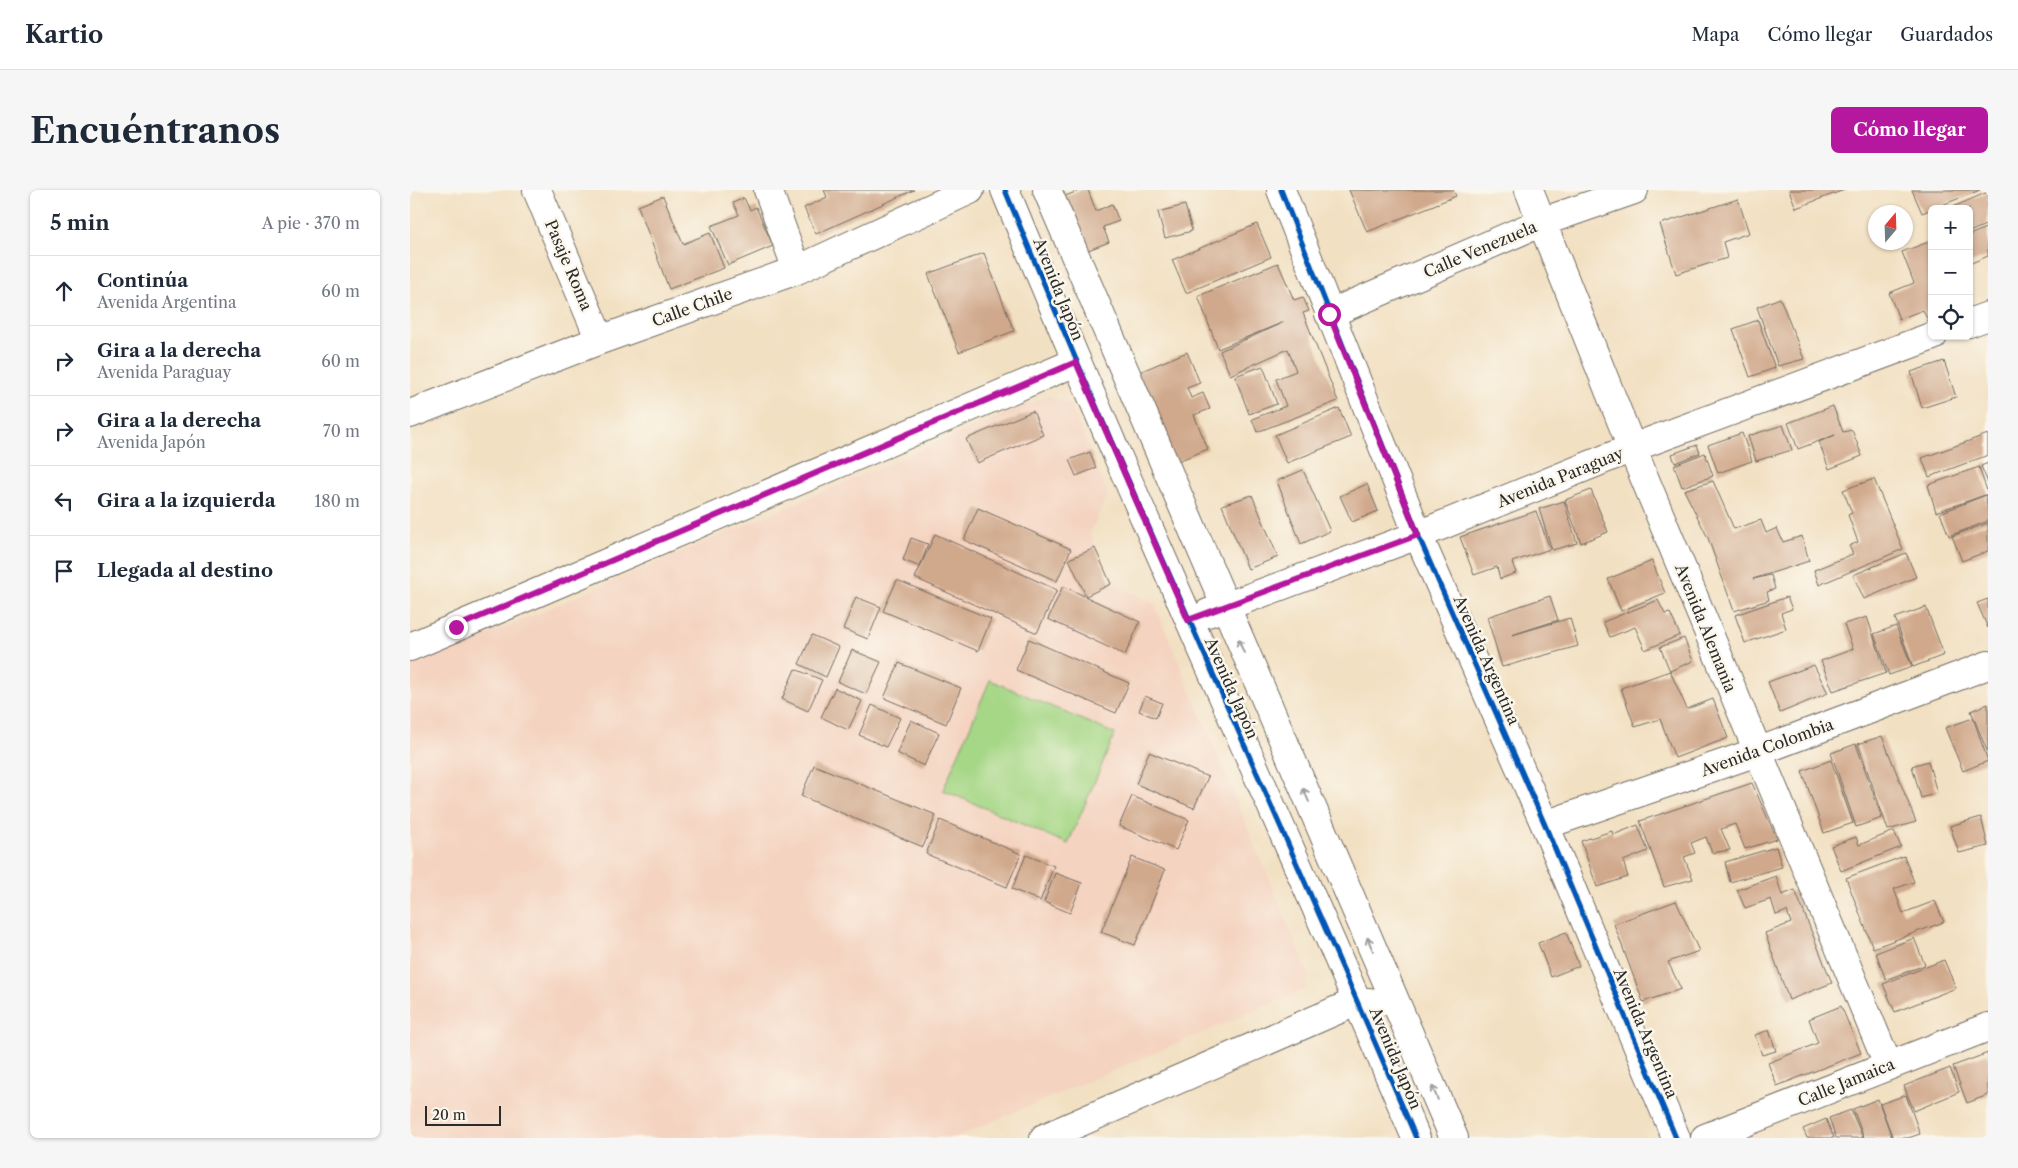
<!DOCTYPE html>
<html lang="es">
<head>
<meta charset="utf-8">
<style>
	body { margin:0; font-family:"Libre Caslon Text",serif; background:#f6f6f7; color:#1f2937 }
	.controls { position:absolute; right:15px; top:15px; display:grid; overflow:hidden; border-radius:8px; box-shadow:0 1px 4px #0004 }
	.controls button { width:45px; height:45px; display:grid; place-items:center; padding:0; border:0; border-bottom:1px solid #e0e1e3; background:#fff; color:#1f2937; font:25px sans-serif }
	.compass { position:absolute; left:1458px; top:15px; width:45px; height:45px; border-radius:50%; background:#fff; box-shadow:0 1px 4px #0004; rotate:19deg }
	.scale { position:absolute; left:15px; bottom:12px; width:76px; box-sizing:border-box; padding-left:5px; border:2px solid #2b2b2b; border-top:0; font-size:14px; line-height:18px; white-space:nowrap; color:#2b2b2b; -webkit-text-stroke:4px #fbf7ec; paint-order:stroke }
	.stop { position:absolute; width:15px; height:15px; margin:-11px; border:4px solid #b5179e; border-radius:50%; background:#fff }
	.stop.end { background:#b5179e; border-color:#fff; box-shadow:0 1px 5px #0008 }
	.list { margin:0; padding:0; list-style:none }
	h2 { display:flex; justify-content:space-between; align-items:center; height:65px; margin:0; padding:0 20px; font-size:21px }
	h2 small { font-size:16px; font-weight:400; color:#747a83 }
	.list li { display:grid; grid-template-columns:32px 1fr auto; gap:15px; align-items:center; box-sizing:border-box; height:70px; padding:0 20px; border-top:1px solid #e0e1e3 }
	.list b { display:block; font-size:19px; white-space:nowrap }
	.list p { margin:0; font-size:16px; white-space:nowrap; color:#747a83 }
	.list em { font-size:16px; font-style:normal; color:#747a83 }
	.icon { flex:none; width:28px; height:28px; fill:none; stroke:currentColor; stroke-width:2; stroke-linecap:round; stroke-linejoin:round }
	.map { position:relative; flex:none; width:1578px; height:948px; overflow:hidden; border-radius:8px }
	header { display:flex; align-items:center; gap:30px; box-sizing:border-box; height:70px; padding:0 25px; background:#fff; border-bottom:1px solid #e0e1e3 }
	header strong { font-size:24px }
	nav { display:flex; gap:28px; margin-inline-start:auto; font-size:18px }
	.intro { display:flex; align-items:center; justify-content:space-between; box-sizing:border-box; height:120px; padding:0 30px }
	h1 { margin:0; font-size:35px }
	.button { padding:12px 22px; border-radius:8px; background:#b5179e; color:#fff; font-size:18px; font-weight:700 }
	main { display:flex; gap:30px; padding:0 30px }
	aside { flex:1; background:#fff; border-radius:8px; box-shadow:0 1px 4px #0004 }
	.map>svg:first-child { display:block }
	.built { fill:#f4d3c0 }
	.green { fill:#a6d786; stroke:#688158 }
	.building { fill:#d0a88b }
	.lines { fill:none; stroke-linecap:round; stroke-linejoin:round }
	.minor-casing { stroke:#716a60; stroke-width:30 }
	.minor { stroke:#fff; stroke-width:28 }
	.cycleway-casing { stroke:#fbf7ec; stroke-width:8 }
	.cycleway { stroke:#0057b8; stroke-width:5 }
	.oneway { stroke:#a0a0a0 }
	.route { stroke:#b5179e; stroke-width:6 }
	.labels { text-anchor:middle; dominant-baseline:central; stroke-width:5; stroke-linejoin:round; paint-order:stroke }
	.street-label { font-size:16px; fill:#2b2b2b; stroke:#fbf7ec }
</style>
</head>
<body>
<header>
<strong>Kartio</strong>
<nav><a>Mapa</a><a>Cómo llegar</a><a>Guardados</a></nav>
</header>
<div class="intro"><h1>Encuéntranos</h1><a class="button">Cómo llegar</a></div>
<main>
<aside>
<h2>5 min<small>A pie · 370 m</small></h2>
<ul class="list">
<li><svg class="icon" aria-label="ahead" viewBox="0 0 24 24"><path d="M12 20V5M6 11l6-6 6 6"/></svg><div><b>Continúa</b><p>Avenida Argentina</p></div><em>60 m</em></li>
<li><svg class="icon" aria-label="right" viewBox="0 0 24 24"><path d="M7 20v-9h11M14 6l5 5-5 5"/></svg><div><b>Gira a la derecha</b><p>Avenida Paraguay</p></div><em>60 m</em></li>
<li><svg class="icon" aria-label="right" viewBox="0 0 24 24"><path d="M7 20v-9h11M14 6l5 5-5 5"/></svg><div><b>Gira a la derecha</b><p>Avenida Japón</p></div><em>70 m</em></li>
<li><svg class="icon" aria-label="left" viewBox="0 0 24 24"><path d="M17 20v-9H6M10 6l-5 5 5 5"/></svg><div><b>Gira a la izquierda</b></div><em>180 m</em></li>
<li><svg class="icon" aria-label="arrive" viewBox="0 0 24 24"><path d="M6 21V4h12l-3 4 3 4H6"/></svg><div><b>Llegada al destino</b></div></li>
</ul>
</aside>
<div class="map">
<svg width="1578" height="948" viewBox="0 0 1578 948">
	<rect width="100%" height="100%" fill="#fbf7ec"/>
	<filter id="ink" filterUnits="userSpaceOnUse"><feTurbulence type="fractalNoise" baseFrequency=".02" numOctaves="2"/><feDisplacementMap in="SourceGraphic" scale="10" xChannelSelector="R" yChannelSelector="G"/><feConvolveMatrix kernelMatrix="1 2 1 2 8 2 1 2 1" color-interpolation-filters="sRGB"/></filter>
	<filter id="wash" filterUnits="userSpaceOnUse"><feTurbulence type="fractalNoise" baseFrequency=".0096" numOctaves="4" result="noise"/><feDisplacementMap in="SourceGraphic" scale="20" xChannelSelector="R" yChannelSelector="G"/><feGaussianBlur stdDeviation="1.12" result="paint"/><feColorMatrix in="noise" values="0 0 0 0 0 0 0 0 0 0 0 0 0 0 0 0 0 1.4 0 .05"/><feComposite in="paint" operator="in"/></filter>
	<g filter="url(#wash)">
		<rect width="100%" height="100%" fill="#f2e0c2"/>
		<!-- built -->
		<path class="built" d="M639 205 661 216 698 305 680 343 701 394 744 413 899 784 894 800 543 948H0V478Z"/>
		<!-- green -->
		<path class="green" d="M580 490 705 544 658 654 533 600Z"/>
		<g id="blocks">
			<!-- building -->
			<path class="building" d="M414 0H504L406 44 394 18 417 7Z
				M671 0H678L686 21 702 14 709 31 693 37 699 52 668 64 647 9Z
				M939 0H1043L1046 6 957 42Z
				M1379 0H1434L1386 18Z
				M1502 0H1570L1512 23Z
				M1578 2V34L1559 42V19H1538Z
				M253 6 273 54 300 43 314 78 259 99 228 16Z
				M334 8 340 20 346 17 363 56 318 75 301 36 329 25 323 13Z
				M1328 9 1339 43 1313 52 1317 68 1266 84 1250 34Z
				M775 15 782 41 755 48 748 22Z
				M847 34 861 67 776 103 762 70Z
				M1578 37V66L1559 74V45Z
				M1521 51 1522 130 1518 131 1513 120 1489 129 1479 103 1504 93 1492 62Z
				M574 63 604 141 549 162 518 84Z
				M868 73 884 110 893 107 899 121 893 123 928 211 847 242 842 229 876 216 866 189 886 181 878 159 820 185 810 161 874 132 808 159 788 106Z
				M1370 108 1394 169 1368 176 1347 117Z
				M1348 130 1365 178 1340 187 1323 139Z
				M777 162 790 193 777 198 781 208 793 203 800 219 784 225 798 259 758 275 722 185Z
				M1534 171 1546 207 1512 218 1501 182Z
				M853 176 867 214 839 224 825 186Z
				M1423 216 1433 242 1442 240 1452 266 1419 279 1409 252 1425 245 1388 259 1378 233Z
				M929 218 941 247 877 273 865 245Z
				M623 221 633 245 567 273 556 249Z
				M1373 235 1382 260 1346 271 1338 246Z
				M1332 243 1342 271 1308 283 1298 255Z
				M1578 244V265L1519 287 1512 268Z
				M1287 255 1290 263 1265 273 1262 264Z
				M680 262 686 278 666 286 659 270Z
				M1295 263 1303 286 1272 297 1264 275Z
				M1578 273V293L1571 276Z
				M1569 277 1578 304 1526 322 1518 295Z
				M893 280 920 341 891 354 867 291Z
				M1464 289 1493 359 1409 395 1404 380 1443 364 1439 356 1448 352 1438 325 1442 323 1433 300Z
				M1303 291 1324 339 1351 330 1356 343 1367 338 1373 352 1392 346 1399 371 1343 389 1361 385 1365 399 1357 402 1359 410 1324 421 1298 348 1274 300Z
				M957 294 968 321 942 332 930 306Z
				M1181 300 1198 342 1171 353 1155 310Z
				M842 305 868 367 838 379 812 315Z
				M1576 305 1578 331 1539 346 1530 323Z
				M1154 311 1167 353 1142 360 1129 319Z
				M568 318 661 359 647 391 554 350Z
				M1126 321 1140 359 1102 372 1106 383 1090 389 1087 377 1064 385 1050 347Z
				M1578 333V361L1552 371 1542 346Z
				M525 344 647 400 627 443 505 388Z
				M501 348 518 354 510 377 493 370Z
				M685 358 701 394 676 406 659 369Z
				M1496 363 1506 387 1454 409 1443 385Z
				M1242 371 1255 403 1211 421 1198 389Z
				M487 390 581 429 568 461 473 421Z
				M653 396 730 432 715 465 638 429Z
				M1140 406 1148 430 1102 445 1160 428 1168 456 1092 477 1077 427Z
				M446 407 471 417 458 449 433 439Z
				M1377 407 1382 419 1371 423 1376 439 1335 453 1325 425Z
				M1578 409V438L1567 413Z
				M1248 410 1255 424 1260 423 1270 445 1235 460 1225 437 1200 447 1193 432Z
				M1516 417 1534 465 1503 477 1485 428Z
				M1457 427 1476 483 1423 501 1411 471 1443 459 1434 434Z
				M1486 436 1502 477 1479 485 1464 444Z
				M402 445 429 457 416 487 389 474Z
				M1274 448 1283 471 1260 481 1277 519 1303 509 1318 548 1265 568 1250 529 1225 537 1211 498 1260 481 1250 457Z
				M619 449 719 493 706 523 606 480Z
				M442 460 471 472 456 504 428 492Z
				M489 473 551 498 536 534 474 508Z
				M1404 475 1418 503 1370 523 1358 492Z
				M385 479 412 490 398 521 372 509Z
				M425 498 452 511 438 540 411 527Z
				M735 506 752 513 746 528 729 521Z
				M1578 514V563L1561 521Z
				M462 515 490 528 476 557 449 545Z
				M1563 528 1578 571 1553 581 1535 538Z
				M501 530 529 543 514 576 487 563Z
				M1472 546 1506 632 1478 640 1448 554Z
				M1446 554 1472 628 1446 637 1421 563Z
				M739 562 798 587 784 618 726 594Z
				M1421 570 1443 633 1414 643 1392 581Z
				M1518 571 1527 603 1511 608 1502 576Z
				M404 575 526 625 513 657 391 606Z
				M1342 593 1367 649 1335 659 1325 634 1311 639 1320 660 1302 663 1296 647 1281 653 1285 663 1274 667 1283 689 1254 697 1230 631Z
				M722 606 779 630 766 660 709 636Z
				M1571 627 1578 656 1549 663 1540 636Z
				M530 630 611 664 597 697 516 664Z
				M1228 635 1238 661 1213 671 1218 687 1187 697 1171 651 1202 641 1203 645Z
				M1484 641 1491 657 1431 681 1421 656 1446 647 1449 655Z
				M1366 657 1372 677 1320 692 1315 672Z
				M616 665 644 676 630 711 602 699Z
				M1494 666 1504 692 1484 699 1493 723 1525 711 1534 732 1463 758 1436 688Z
				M722 667 755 680 725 755 691 742Z
				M645 683 672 693 660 723 634 712Z
				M1366 686 1372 705 1385 700 1422 793 1379 810 1355 743 1381 733 1377 721 1366 725 1361 709 1335 718 1327 700Z
				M1266 711 1289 761 1258 772 1271 799 1233 812 1204 734Z
				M1156 742 1169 776 1141 787 1128 753Z
				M1504 748 1515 775 1476 790 1466 763Z
				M1534 770 1546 798 1485 822 1473 794Z
				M1431 816 1451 863 1367 896 1358 873 1408 853 1399 829Z
				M1359 840 1366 861 1352 865 1345 845Z
				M1578 863V905L1557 913 1543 876Z
				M1540 878 1549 902 1504 921 1494 896Z
				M1496 905 1510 944 1498 948H1483L1470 914Z
				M1468 909 1470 915 1482 948H1454L1443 919Z
				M1441 920 1453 948H1426L1419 928Z
				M1416 929 1424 948H1397L1393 939Z"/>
		</g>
	</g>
	<g filter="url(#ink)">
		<use href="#blocks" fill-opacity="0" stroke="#716a60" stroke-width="1"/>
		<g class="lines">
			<defs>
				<path id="minor" d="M127 0 190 150
					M358 0 387 80
					M595 0C726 319 871 631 1006 948
					M637 0 1044 948
					M871 0 1008 345 1135 635 1266 948
					M1119 0 1222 258 1478 875
					M919 124 1132 32 1224 0
					M1559 133 1578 126
					M0 224 190 150 387 80 560 0
					M798 423 1008 345 1222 258 1523 146
					M0 457 666 172
					M1135 635 1347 562 1578 475
					M634 948 948 811 966 813
					M1295 948 1578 837"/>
			</defs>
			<!-- minor casing -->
			<use href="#minor" class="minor-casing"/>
			<!-- minor -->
			<use href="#minor" class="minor"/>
			<defs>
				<path id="cycleway" d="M595 0C726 319 871 631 1006 948
					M871 0 1008 345 1135 635 1266 948"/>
			</defs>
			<!-- cycleway casing -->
			<use href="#cycleway" class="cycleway-casing"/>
			<!-- cycleway -->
			<use href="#cycleway" class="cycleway"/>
		</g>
		<!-- one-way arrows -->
		<defs><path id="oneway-shaft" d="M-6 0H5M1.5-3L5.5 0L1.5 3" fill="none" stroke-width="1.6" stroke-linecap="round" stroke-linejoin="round" transform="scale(1.25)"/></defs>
		<g class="oneway">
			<use href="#oneway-shaft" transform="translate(831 456) rotate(-113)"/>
			<use href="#oneway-shaft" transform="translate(896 605) rotate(-113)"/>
			<use href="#oneway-shaft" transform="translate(960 754) rotate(-113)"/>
			<use href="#oneway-shaft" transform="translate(1025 903) rotate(-113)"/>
		</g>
	</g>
	<g class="lines" filter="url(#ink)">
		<!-- route -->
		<path class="route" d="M46 437 666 172 778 430 1008 345 919 124"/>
	</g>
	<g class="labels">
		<!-- street labels -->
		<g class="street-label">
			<text transform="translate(1070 59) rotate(-23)">Calle Venezuela</text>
			<text transform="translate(159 75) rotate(67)">Pasaje Roma</text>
			<text transform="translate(649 99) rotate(68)">Avenida Japón</text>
			<text transform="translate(282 117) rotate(-20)">Calle Chile</text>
			<text transform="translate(1150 287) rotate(-22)">Avenida Paraguay</text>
			<text transform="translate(1296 438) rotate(68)">Avenida Alemania</text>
			<text transform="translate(1077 470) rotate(66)">Avenida Argentina</text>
			<text transform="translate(822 498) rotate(66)">Avenida Japón</text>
			<text transform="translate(1357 557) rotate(-20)">Avenida Colombia</text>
			<text transform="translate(1236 843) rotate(67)">Avenida Argentina</text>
			<text transform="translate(986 868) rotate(67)">Avenida Japón</text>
			<text transform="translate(1436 892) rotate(-22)">Calle Jamaica</text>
		</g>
	</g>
</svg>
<div class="controls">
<button>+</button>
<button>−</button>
<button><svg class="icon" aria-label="locate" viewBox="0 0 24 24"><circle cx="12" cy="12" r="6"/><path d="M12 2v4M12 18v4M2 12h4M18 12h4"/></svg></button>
</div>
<svg class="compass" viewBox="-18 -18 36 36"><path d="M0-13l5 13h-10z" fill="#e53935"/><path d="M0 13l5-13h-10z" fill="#747a83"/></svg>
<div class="scale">20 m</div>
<div class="stop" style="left:919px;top:124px"></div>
<div class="stop end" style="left:46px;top:437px"></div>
</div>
</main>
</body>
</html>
